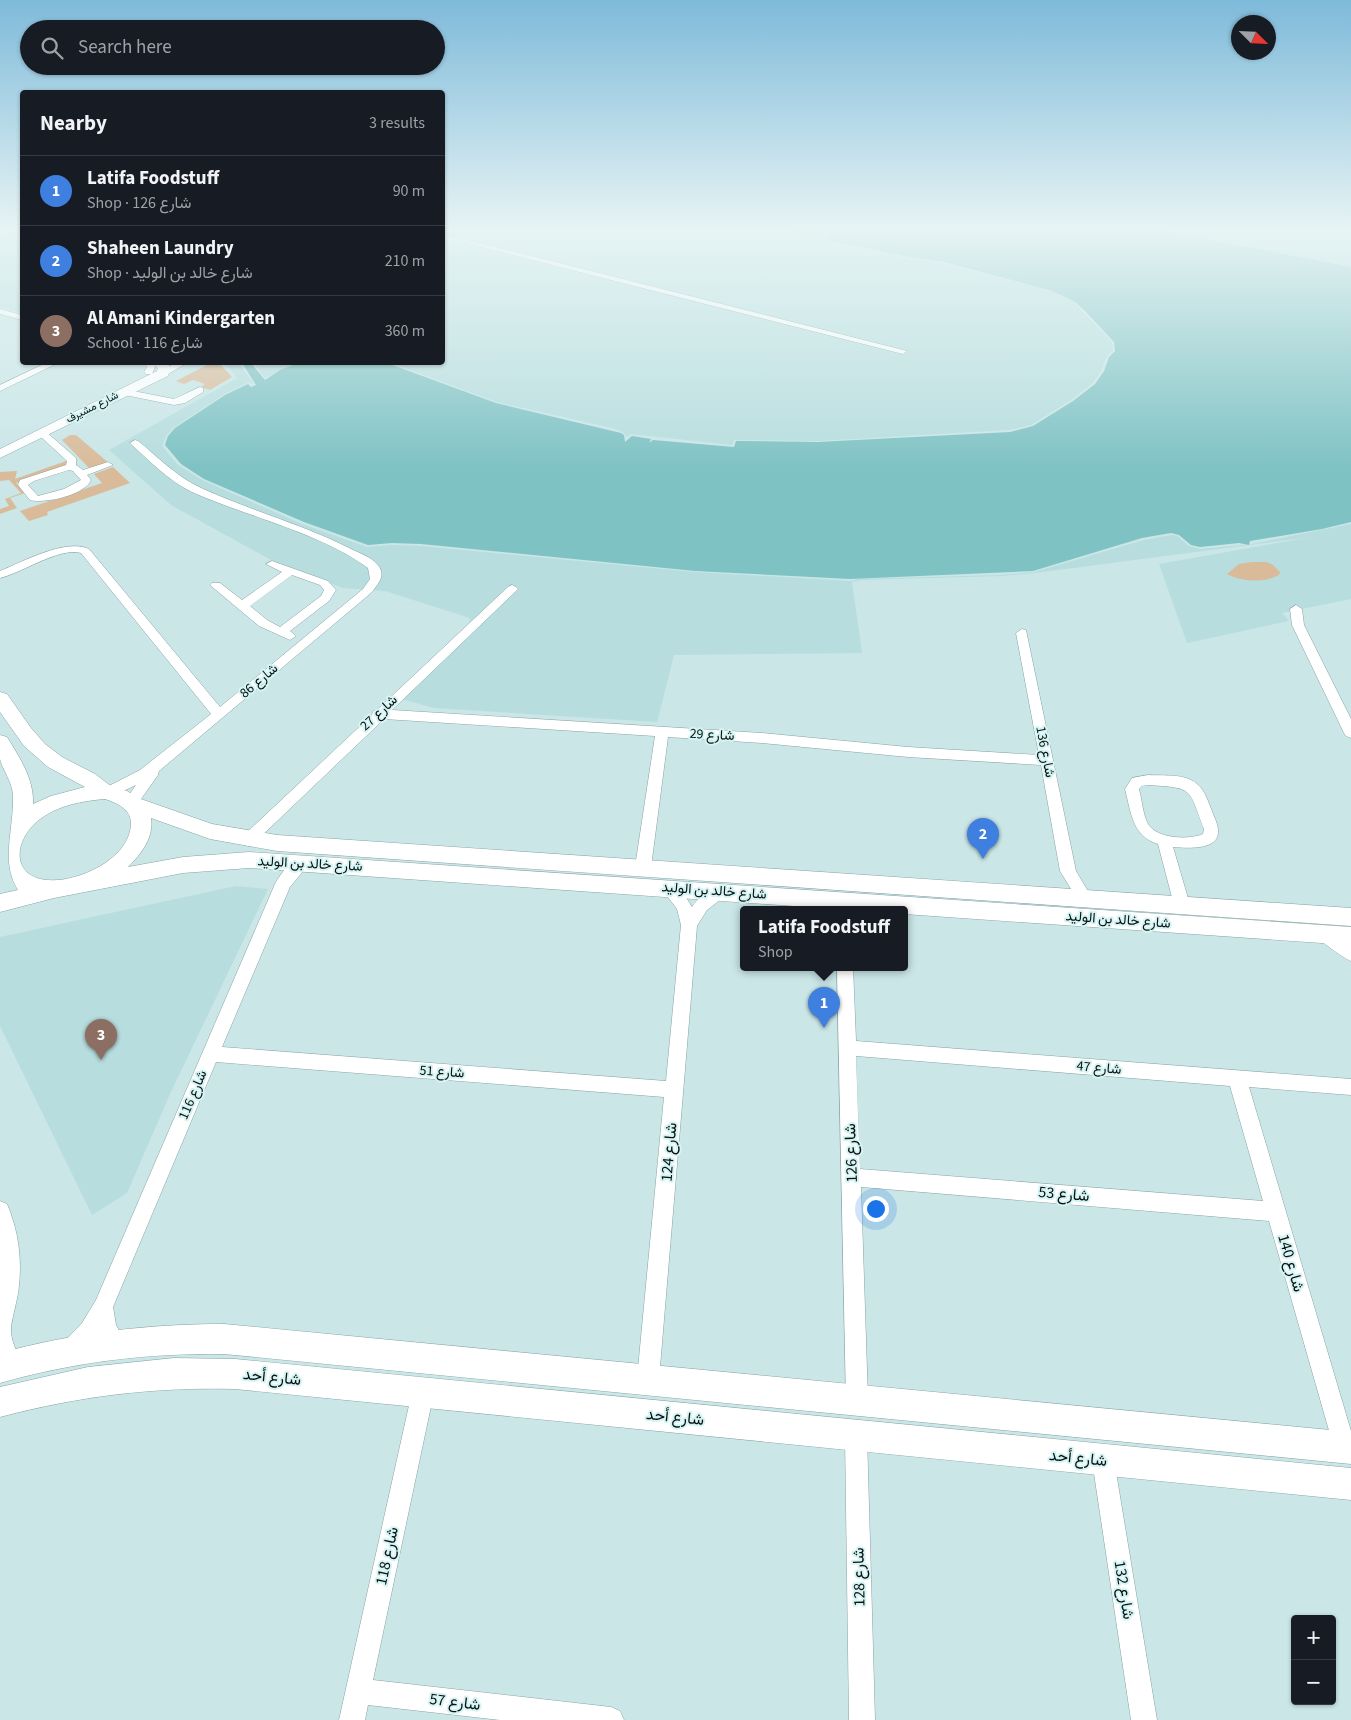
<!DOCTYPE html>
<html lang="en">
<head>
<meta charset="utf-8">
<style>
	body { margin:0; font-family:"Source Sans 3",Vazirmatn,sans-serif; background:#242831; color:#f1f3f6 }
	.controls { position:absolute; right:15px; bottom:15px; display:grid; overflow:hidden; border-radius:5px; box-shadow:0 1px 4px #0004 }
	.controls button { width:45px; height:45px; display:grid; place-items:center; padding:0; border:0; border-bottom:1px solid #363941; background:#171b24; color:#f1f3f6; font:25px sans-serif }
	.compass { position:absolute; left:1231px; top:15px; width:45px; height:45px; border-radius:50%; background:#171b24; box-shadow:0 1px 4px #0004; rotate:114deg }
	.you { position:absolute; left:875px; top:1208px; width:18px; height:18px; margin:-12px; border:4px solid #fff; border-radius:50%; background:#1a73e8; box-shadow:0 0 0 8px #1a73e833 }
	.badge { display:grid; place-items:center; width:32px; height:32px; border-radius:50%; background:#c2ad87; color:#fff; font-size:16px; font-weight:700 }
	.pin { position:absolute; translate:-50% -41px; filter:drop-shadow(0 1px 2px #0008) }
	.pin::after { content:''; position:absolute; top:26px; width:18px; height:15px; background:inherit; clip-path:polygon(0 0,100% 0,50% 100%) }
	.popup { position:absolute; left:740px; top:906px; width:168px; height:65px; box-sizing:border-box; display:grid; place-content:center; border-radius:5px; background:#171b24; filter:drop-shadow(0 1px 4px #0005); font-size:16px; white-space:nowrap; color:#9ea1a6 }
	.popup b { font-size:19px; color:#f1f3f6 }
	.popup::after { content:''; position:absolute; left:50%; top:100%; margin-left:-10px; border:10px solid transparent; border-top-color:#171b24 }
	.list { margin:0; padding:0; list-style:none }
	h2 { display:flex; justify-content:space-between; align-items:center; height:65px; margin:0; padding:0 20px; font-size:21px }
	h2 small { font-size:16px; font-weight:400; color:#9ea1a6 }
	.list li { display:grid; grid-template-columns:32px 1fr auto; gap:15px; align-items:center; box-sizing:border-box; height:70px; padding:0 20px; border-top:1px solid #363941 }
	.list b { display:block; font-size:19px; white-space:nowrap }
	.list p { margin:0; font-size:16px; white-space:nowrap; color:#9ea1a6 }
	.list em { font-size:16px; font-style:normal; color:#9ea1a6 }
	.icon { flex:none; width:28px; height:28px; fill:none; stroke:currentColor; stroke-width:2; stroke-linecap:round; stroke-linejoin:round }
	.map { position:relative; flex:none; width:1351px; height:1720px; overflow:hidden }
	.search { position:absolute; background:#171b24; box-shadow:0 1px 4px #0004; left:20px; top:20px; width:425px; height:55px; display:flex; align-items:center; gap:12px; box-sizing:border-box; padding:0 18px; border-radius:28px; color:#9ea1a6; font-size:19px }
	.panel { position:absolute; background:#171b24; box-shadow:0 1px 4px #0004; left:20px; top:90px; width:425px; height:275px; border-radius:5px }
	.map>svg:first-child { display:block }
	.built { fill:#b7ddde }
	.green { fill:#d9bb9a }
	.water { fill:#7fc2c4 }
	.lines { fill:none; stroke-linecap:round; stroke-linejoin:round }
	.street-casing { stroke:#89a3a4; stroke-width:1 }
	.secondary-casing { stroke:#89a3a4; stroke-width:1 }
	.street { fill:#fff; fill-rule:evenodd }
	.secondary { fill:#fff; fill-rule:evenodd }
	.labels { text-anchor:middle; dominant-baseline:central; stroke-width:4; stroke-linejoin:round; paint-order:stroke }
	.far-street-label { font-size:11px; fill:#081212; stroke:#d7f4f4 }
	.street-label { font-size:14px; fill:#081212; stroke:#d7f4f4 }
	.near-street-label { font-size:16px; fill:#081212; stroke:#d7f4f4 }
</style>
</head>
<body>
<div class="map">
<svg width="1351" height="1720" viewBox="0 0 1351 1720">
	<rect width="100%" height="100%" fill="#cae6e7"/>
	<!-- built -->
	<path class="built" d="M10 227H22V313L0 307V241Z
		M443 227H760L774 230 790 227 788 232 808 236 825 233 824 235 826 241 908 258 943 263 1051 291 1073 302 1082 311 1112 342 1113 351 1107 356 1101 371 1093 383 1071 400 1031 425 1009 430 818 441 734 440 732 445 631 434 627 437 623 432 612 428 497 402 391 363 442 362Z
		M1145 227H1351V267L1224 242Z
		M225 363H239L254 384 249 382 223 395 173 428 166 436 162 446 178 465 202 480 302 524 367 547 391 545 421 546 695 572 851 581 858 579 1001 575 1034 572 1144 540 1172 535 1177 536 1189 546 1201 549 1252 544 1351 524V599L1282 613 1289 621 1187 643 1159 564 1311 537 1035 573 1001 576 860 580 852 582 862 653 674 655 657 722 434 708 398 698 467 636 470 618 385 591 343 588 273 561 171 505 109 450 237 378Z
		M254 363H295L265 378Z
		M236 886 268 889 170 1094 127 1193 92 1215 0 1026V937Z"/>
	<!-- green -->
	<path class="green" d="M213 362 219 363 232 377 210 390 201 387 205 384 193 380 184 384 176 381Z
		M70 435H76L110 464 91 470 62 440Z
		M69 460 72 464 16 483 25 493 10 498 17 508 0 514V509L9 506 5 499 21 493 9 480 0 481V472L17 471 15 479Z
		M113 467 130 483 47 512 48 515 29 521 20 511 102 483 94 474Z
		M1252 562H1267L1273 565 1280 572 1279 575C1265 583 1241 582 1227 574L1239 564Z"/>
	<!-- water -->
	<path class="water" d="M793 227H1145L1351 267V522L1322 529 1250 541 1249 545 1239 543 1200 547 1191 545 1179 535 1171 533 1142 538 1033 571 850 579 695 571 421 544 392 543 368 545 304 522 204 479 181 464 165 445 168 436 175 428 225 395 248 384 251 387 256 385 242 363H251L265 380 280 370 298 363H387L496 403 621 433 624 435 625 442 632 436 651 439 649 443 653 440 734 447 736 441 818 442 1010 432 1033 426 1073 401 1095 384 1104 371 1109 357 1115 351 1114 342 1085 311 1075 302 1052 291 944 262 909 257 828 241 826 235 828 233 808 235 790 231Z"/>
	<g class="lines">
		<defs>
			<path id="street" d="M2 227H10L3 238H0V231Z
				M442 236 461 238 907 351 903 354 461 242 442 240Z
				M0 309 22 315V320L0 314Z
				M48 362H60L0 391V385Z
				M145 362H154L155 367 152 374H146L144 372 147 367Z
				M177 362H189L166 375 163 376 158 373Z
				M200 387 203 388V392L185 403 174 405 120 394 118 392 123 389 174 399Z
				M42 430 45 431 76 458V465L83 470 108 462 113 465 87 475 91 480C85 495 44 504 30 500L18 485 20 480 66 465 67 461 39 435 37 433ZM69 470 73 471 81 480 64 489 38 496 28 485 34 481Z
				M135 440 138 441C158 457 176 476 199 487 248 510 302 524 351 549 359 553 371 557 377 564 387 575 378 584 371 593L159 771 158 775 136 806 131 807 126 806 124 802 136 785 108 798 103 797 101 793 103 789 140 770 211 714 81 553C59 547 22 573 0 578V571C22 562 66 538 89 549L220 707 363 589 370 579 368 568C319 532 248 517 192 492 169 481 151 462 132 445L130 443Z
				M272 561 328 581 336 590 329 601 290 631 296 636 290 640 259 626 210 585 212 583H220L242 600 282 572 266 564ZM292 575 320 585 324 590 321 596 280 627 267 620 250 606Z
				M512 585 516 587 518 589 516 591 392 710 762 733 908 747 1039 755 1016 633 1022 629 1026 630 1076 871 1092 898 1089 902 1084 904 1079 902 1060 871 1041 765 908 757 762 743 668 737 651 867 648 871 643 873 638 871 635 867 655 736 384 719 253 844 248 846 243 844 241 840 243 836 372 715 373 711 377 710 508 587Z
				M1296 605 1302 609 1304 625 1351 719V738L1346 736 1344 733 1292 625 1290 609Z
				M1148 775C1163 776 1185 773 1197 784 1205 790 1208 802 1212 811 1214 817 1218 824 1218 830 1220 851 1187 848 1173 847L1190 905 1187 909 1182 911 1177 909 1174 905 1158 844C1132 836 1131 812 1125 789L1132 778ZM1148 785C1194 788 1188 787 1204 829L1203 834C1189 840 1157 839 1148 824 1143 815 1142 800 1139 789L1142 786Z
				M302 857 307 859 310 863 290 887 222 1047 666 1081 681 925 677 909 661 888 664 884C677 879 686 897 692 907 698 898 714 884 725 888L728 892 725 896 707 910 697 926 659 1379 656 1387 648 1390 640 1387 637 1379 664 1097 216 1062 113 1307 116 1325 126 1343 123 1350 116 1353 109 1350 99 1333 78 1356 71 1360 64 1356 60 1349 64 1342 82 1323 96 1300 275 884C281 873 290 861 302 857Z
				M1323 929 1340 935 1351 945V961C1345 959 1317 939 1315 935L1317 930Z
				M837 967H853L856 1041 1351 1079V1095L1249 1087 1351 1431V1457L1345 1459 1337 1456 1334 1448 1269 1221 861 1187 868 1400 865 1408 857 1411 849 1408 846 1400ZM856 1056 1230 1086 1263 1201 860 1169Z
				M0 1201 7 1204C18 1230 22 1257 19 1285 18 1299 13 1313 11 1327 10 1340 17 1352 22 1364L18 1371 11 1375 4 1371 0 1365Z
				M423 1381 431 1384 434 1392 373 1680 611 1707 620 1711 624 1720H500L368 1705 365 1720H339L412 1392 415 1384Z
				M856 1424 864 1427 867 1435 875 1720H849L845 1435 848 1427Z
				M1103 1449 1111 1452 1114 1460 1157 1720H1131L1092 1460 1095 1452Z"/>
			<path id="secondary" d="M150 362H166L171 367 168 376 0 458V449L157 371 158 368Z
				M0 692 7 694 31 728 45 744 62 757 95 774 112 787 127 791 138 798 212 824 277 835 1351 908V926L277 851 210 839 151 818C154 838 141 854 128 867L183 857 249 852 1351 927V945L904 914V909H837L249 868 183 873 54 898 0 912V894L18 890C0 861 14 831 13 795 12 781 3 771 0 759 0 752 0 742 0 735L7 737C20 758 34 779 33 804L51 796 85 787 48 767 24 746 0 712ZM105 799C117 803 131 809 131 823 131 856 86 878 58 880 12 884 9 843 40 819 59 805 82 801 105 799Z
				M224 1324 1351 1432V1464L224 1354C147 1353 74 1362 0 1383V1353C74 1333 147 1324 224 1324Z
				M174 1358 235 1359 1351 1468V1500L235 1389C153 1387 80 1396 0 1417V1387L88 1367Z"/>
		</defs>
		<!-- street casing -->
		<use href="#street" class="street-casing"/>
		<!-- secondary casing -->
		<use href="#secondary" class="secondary-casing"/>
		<!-- street -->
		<use href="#street" class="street"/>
		<!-- secondary -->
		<use href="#secondary" class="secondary"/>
	</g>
	<!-- sky -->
	<linearGradient id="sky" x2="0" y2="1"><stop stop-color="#7ebada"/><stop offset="0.49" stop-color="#e7f4f4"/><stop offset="1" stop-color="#e7f4f4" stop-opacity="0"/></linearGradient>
	<rect width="1351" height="468" fill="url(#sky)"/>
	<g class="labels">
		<!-- far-street labels -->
		<g class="far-street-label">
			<text transform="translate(92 407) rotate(-27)">شارع مشيرف</text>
		</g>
		<!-- street labels -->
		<g class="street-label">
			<text transform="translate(259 681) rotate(-40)">شارع 86</text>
			<text transform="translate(379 713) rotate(-43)">شارع 27</text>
			<text transform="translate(712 735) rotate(3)">شارع 29</text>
			<text transform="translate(1045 752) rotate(79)">شارع 136</text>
			<text transform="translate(310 864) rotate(3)">شارع خالد بن الوليد</text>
			<text transform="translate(714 891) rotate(4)">شارع خالد بن الوليد</text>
			<text transform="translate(1118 920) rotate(4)">شارع خالد بن الوليد</text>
			<text transform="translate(1099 1068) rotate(5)">شارع 47</text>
			<text transform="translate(442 1072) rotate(4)">شارع 51</text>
			<text transform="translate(193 1095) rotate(-67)">شارع 116</text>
		</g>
		<!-- near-street labels -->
		<g class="near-street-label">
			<text transform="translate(669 1152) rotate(-85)">شارع 124</text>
			<text transform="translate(851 1153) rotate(-92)">شارع 126</text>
			<text transform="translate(1064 1194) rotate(5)">شارع 53</text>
			<text transform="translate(1291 1263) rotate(74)">شارع 140</text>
			<text transform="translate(272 1377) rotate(6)">شارع أحد</text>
			<text transform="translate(675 1417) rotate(6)">شارع أحد</text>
			<text transform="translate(1078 1458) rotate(6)">شارع أحد</text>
			<text transform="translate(387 1556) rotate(-78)">شارع 118</text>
			<text transform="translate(859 1577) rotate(-91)">شارع 128</text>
			<text transform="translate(1124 1590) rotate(81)">شارع 132</text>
			<text transform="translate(455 1702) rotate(7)">شارع 57</text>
		</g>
	</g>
</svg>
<div class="controls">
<button>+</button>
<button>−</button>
</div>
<svg class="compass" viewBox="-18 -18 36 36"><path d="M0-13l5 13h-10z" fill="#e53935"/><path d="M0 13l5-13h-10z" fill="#9ea1a6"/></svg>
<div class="you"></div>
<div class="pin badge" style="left:824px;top:1028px;background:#3f7fe0">1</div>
<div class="popup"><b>Latifa Foodstuff</b>Shop</div>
<div class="pin badge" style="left:983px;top:859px;background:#3f7fe0">2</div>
<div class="pin badge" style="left:101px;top:1060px;background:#8d6e63">3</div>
<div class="search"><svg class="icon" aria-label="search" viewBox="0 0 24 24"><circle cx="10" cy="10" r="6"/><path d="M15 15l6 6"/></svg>Search here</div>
<section class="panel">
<h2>Nearby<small>3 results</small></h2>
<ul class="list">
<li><span class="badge" style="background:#3f7fe0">1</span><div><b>Latifa Foodstuff</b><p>Shop · شارع 126</p></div><em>90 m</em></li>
<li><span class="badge" style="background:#3f7fe0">2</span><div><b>Shaheen Laundry</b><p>Shop · شارع خالد بن الوليد</p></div><em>210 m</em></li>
<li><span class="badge" style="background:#8d6e63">3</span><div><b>Al Amani Kindergarten</b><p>School · شارع 116</p></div><em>360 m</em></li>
</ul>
</section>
</div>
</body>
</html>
